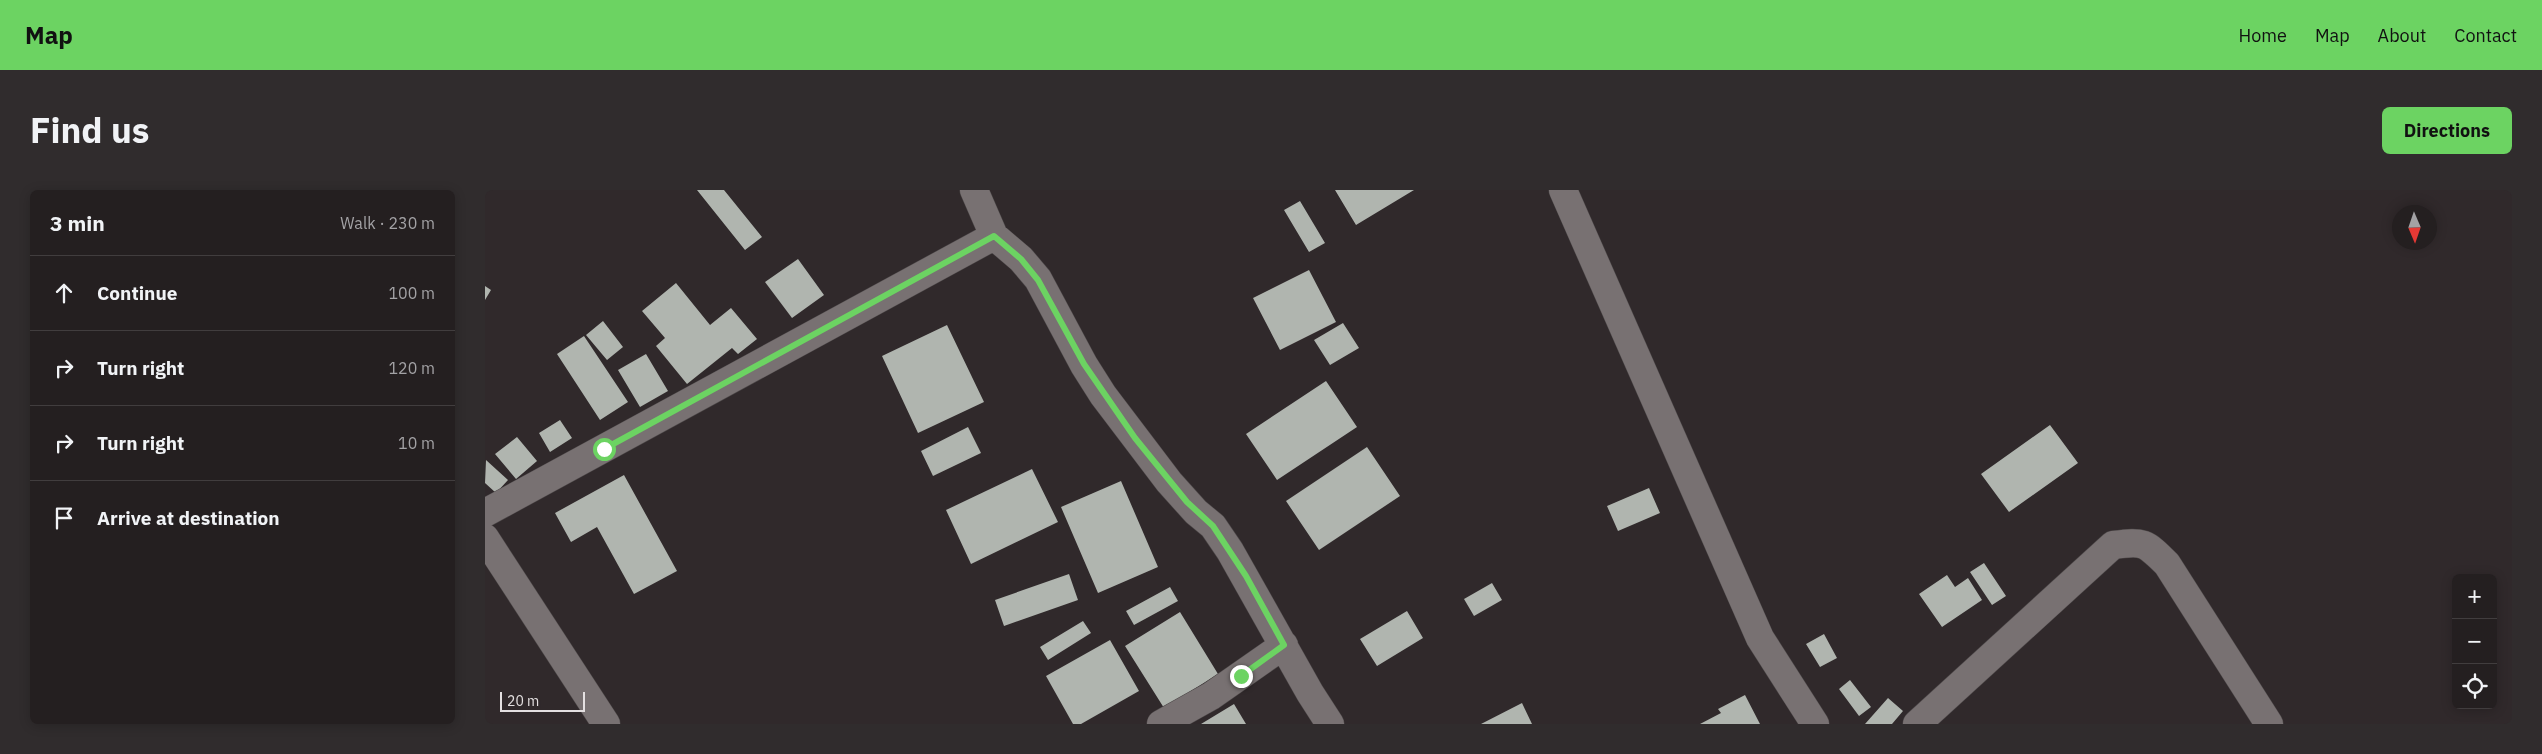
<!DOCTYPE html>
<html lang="en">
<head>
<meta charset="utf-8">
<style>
	body { margin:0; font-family:"IBM Plex Sans",sans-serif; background:#302c2d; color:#f1f3f6 }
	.controls { position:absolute; right:15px; bottom:15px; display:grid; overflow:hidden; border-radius:8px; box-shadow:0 2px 12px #0003 }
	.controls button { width:45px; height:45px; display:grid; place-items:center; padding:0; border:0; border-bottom:1px solid #413d3e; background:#241f20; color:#f1f3f6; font:25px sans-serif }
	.compass { position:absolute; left:1907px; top:15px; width:45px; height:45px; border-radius:50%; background:#241f20; box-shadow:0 2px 12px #0003; rotate:178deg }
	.scale { position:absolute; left:15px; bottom:12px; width:85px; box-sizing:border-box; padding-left:5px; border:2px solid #e4e0e1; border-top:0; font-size:14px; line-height:18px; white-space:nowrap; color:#e4e0e1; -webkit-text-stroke:4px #30292b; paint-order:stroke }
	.stop { position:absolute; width:15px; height:15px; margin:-11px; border:4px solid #6cd362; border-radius:50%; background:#fff }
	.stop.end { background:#6cd362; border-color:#fff; box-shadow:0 1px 5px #0008 }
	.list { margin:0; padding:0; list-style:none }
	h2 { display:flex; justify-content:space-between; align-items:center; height:65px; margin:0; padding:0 20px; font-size:21px }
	h2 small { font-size:16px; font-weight:400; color:#a3a2a5 }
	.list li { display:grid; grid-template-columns:32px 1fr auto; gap:15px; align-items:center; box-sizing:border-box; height:75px; padding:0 20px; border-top:1px solid #413d3e }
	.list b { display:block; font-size:19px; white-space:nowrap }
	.list em { font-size:16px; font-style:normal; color:#a3a2a5 }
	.icon { flex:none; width:28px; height:28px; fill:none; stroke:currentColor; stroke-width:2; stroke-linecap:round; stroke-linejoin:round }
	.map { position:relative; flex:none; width:2027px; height:534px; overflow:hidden; border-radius:8px }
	header { display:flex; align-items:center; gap:30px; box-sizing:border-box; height:70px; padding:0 25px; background:#6cd362; color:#111 }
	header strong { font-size:24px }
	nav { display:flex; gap:28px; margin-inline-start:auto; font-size:18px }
	.intro { display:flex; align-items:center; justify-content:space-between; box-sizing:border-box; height:120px; padding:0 30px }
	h1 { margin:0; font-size:35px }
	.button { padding:12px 22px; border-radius:8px; background:#6cd362; color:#111; font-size:18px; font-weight:700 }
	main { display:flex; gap:30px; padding:0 30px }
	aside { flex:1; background:#241f20; border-radius:8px; box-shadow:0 2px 12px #0003 }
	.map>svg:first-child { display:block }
	.building { fill:#b0b5af }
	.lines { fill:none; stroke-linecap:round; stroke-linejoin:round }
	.minor-casing { stroke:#4d4849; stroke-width:29 }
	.minor { stroke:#787172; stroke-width:28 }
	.route { stroke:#6cd362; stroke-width:6 }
</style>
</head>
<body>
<header>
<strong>Map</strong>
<nav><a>Home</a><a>Map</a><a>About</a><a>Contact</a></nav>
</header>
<div class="intro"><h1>Find us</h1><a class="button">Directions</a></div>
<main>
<aside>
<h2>3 min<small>Walk · 230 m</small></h2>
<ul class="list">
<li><svg class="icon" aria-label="ahead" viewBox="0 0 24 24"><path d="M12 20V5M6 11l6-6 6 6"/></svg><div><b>Continue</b></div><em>100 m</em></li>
<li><svg class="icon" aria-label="right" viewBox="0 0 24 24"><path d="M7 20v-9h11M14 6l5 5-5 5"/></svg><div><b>Turn right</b></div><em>120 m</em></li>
<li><svg class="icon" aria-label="right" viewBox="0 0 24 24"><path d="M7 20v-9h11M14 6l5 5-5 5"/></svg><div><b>Turn right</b></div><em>10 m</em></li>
<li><svg class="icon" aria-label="arrive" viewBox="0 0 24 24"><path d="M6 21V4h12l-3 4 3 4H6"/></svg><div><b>Arrive at destination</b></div></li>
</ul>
</aside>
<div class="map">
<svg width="2027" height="534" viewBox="0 0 2027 534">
	<rect width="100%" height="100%" fill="#30292b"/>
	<!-- building -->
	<path class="building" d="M212 0H239L277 47 260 60Z
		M850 0H929L871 35Z
		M815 11 840 53 824 62 799 20Z
		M313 69 339 105 307 128 280 92Z
		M824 80 851 132 795 160 768 108Z
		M191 93 225 135 246 118 272 149 253 164 247 158 202 194 171 156 180 148 157 121Z
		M0 96 6 100 0 110Z
		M118 131 138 157 122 170 101 145Z
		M858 133 874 158 845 175 829 150Z
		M462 135 499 212 433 243 397 166Z
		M99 146 143 212 115 230 72 164Z
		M161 164 183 201 155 217 133 180Z
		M841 191 872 237 792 290 761 244Z
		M75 230 87 248 65 262 54 243Z
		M1565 235 1593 273 1524 322 1496 284Z
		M483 237 496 263 448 286 436 261Z
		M32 247 52 271 31 289 10 264Z
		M882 257 915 306 834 360 801 311Z
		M1 270 23 290 11 303 0 293Z
		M547 279 573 332 486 374 461 320Z
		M139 285 192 381 149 404 112 337 86 352 70 323Z
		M636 291 673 377 613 403 576 317Z
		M1164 298 1175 323 1133 341 1122 316Z
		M1499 373 1521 406 1507 415 1485 382Z
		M584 384 593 410 519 436 510 410Z
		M1462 385 1470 397 1483 388 1497 410 1457 437 1434 404Z
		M1007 393 1017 410 989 426 979 409Z
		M685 397 693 411 649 435 641 421Z
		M922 421 938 448 892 476 875 449Z
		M695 422 733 484 679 518 640 456Z
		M598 431 606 443 563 470 555 457Z
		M1339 444 1352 468 1335 477 1321 454Z
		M625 450 654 501 596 534H588L561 486Z
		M1365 490 1386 517 1374 526 1354 499Z
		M1260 505 1275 534H1215L1236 523 1233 519Z
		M1403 508 1418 521 1407 534H1380Z
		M1037 513 1047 534H996Z
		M749 514 761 534H716Z"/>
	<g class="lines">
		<defs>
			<path id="minor" d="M489 0 509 46 536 69 553 89 599 175 618 205 684 292 711 322 728 336 745 361 825 503 845 534
				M1078 0 1275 448 1330 534
				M0 323 509 46
				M0 348 121 534
				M676 534 726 506 799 455
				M1432 534 1628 355C1659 351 1660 352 1682 374L1784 534"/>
		</defs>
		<!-- minor casing -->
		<use href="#minor" class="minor-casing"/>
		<!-- minor -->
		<use href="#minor" class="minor"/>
	</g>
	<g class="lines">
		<!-- route -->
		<path class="route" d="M119 259 509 46 536 69 553 90 599 174 650 248 702 312 728 336 761 386 799 455 756 486"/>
	</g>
</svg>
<div class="controls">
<button>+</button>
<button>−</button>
<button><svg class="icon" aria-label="locate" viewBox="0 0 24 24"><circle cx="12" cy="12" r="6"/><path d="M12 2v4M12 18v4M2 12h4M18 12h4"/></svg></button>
</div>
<svg class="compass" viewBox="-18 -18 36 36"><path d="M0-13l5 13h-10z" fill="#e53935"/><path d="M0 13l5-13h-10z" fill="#a3a2a5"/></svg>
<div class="scale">20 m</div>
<div class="stop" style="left:119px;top:259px"></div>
<div class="stop end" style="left:756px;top:486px"></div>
</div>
</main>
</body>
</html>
